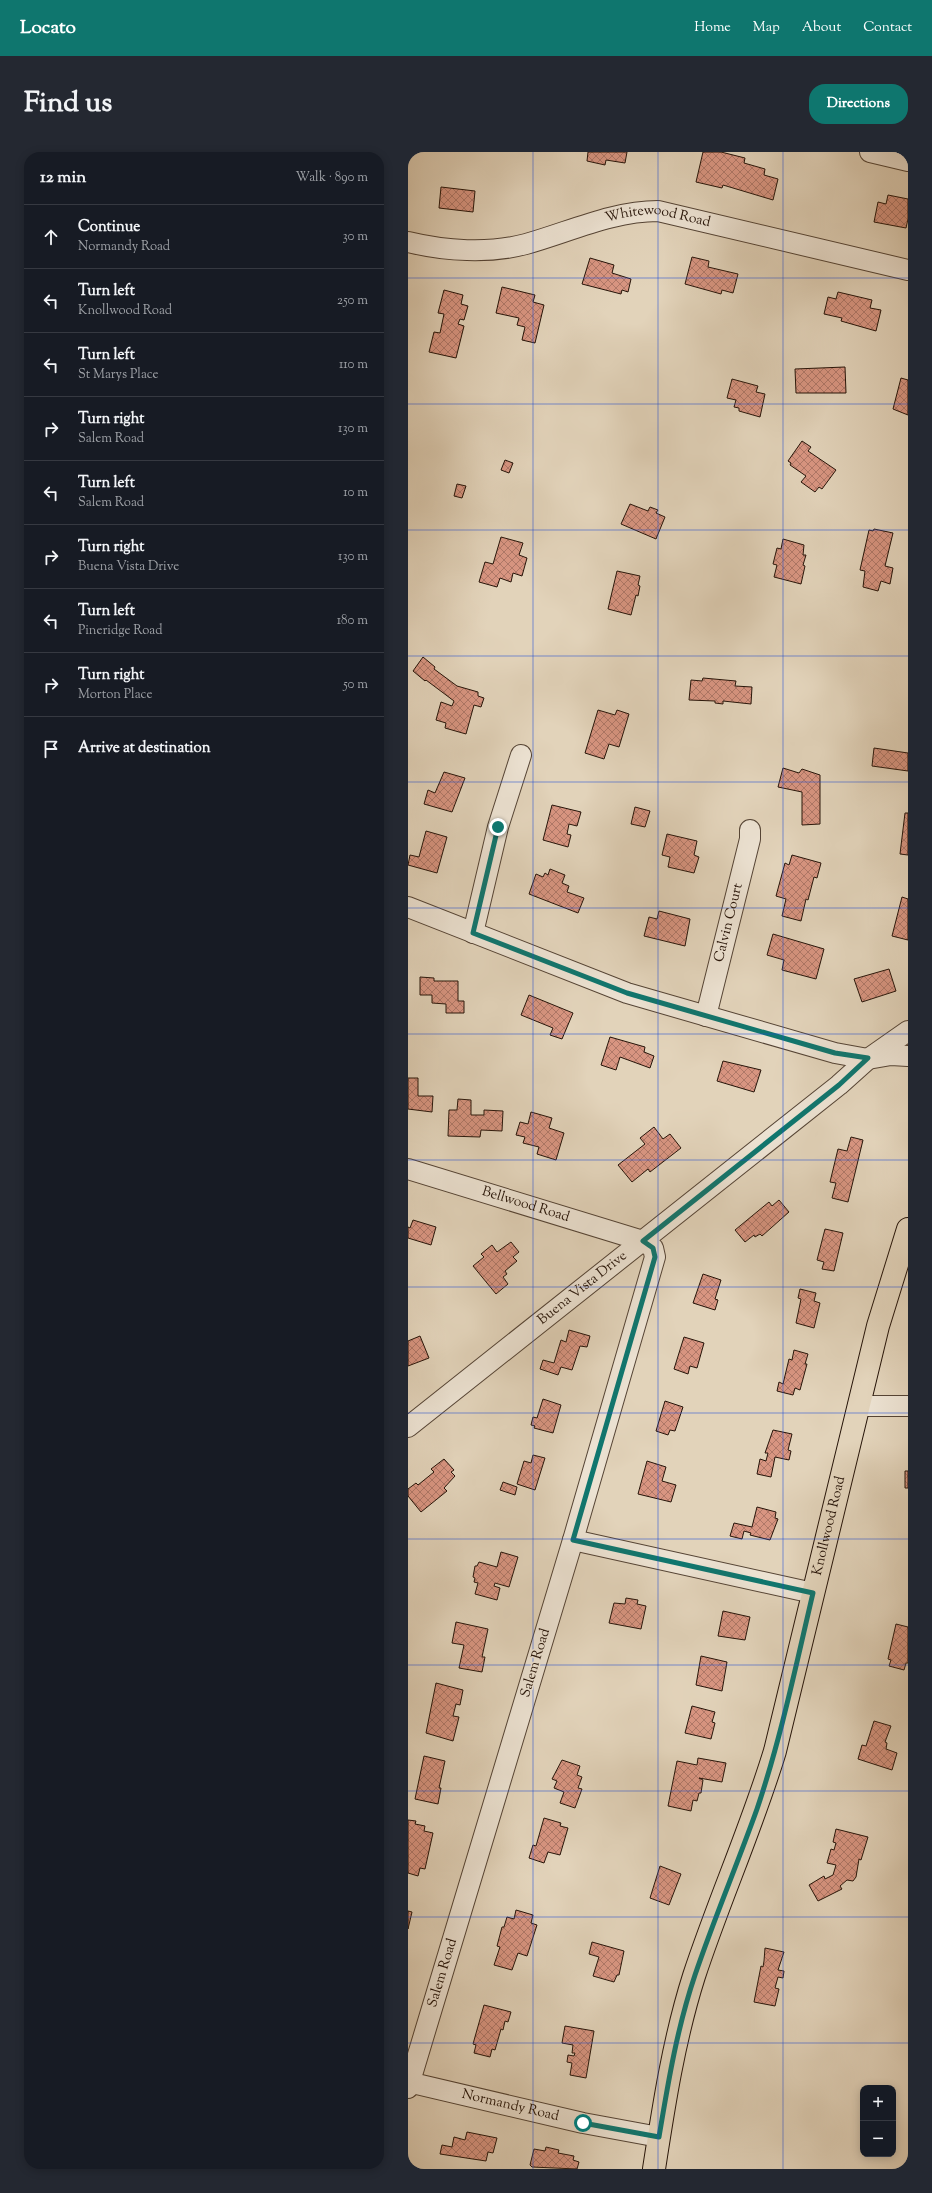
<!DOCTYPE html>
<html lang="en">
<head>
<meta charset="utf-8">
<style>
	body { margin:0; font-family:"Sorts Mill Goudy",serif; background:#242831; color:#f1f3f6 }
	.controls { position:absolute; right:12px; bottom:12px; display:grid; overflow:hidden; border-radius:8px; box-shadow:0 2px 10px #0003 }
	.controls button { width:36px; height:36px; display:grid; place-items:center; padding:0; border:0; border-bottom:1px solid #363941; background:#171b24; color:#f1f3f6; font:20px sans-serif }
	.stop { position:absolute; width:12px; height:12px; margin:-9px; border:3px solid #0f766e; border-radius:50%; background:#fff }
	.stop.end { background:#0f766e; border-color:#fff; box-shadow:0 1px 4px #0008 }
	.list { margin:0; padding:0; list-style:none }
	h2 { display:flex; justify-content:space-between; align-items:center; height:52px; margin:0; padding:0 16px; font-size:17px }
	h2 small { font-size:13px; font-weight:400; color:#9ea1a6 }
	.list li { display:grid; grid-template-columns:26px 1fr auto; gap:12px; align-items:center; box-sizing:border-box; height:64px; padding:0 16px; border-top:1px solid #363941 }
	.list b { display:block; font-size:15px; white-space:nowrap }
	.list p { margin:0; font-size:13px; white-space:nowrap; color:#9ea1a6 }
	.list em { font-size:13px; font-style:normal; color:#9ea1a6 }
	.icon { flex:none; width:22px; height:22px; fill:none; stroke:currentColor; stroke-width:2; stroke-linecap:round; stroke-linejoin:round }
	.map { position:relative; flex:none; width:500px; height:2017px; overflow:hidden; border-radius:16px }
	header { display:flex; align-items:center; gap:24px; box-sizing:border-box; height:56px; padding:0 20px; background:#0f766e; color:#fff }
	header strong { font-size:19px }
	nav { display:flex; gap:22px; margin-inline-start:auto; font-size:14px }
	.intro { display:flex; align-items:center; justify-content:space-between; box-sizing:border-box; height:96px; padding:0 24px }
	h1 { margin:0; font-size:28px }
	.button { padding:10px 18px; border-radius:16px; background:#0f766e; color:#fff; font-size:14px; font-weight:700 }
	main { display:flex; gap:24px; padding:0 24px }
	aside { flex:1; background:#171b24; border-radius:16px; box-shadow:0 2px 10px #0003 }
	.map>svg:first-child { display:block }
	.building { fill:url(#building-cross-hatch); stroke:#261409 }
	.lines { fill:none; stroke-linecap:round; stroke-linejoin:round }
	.minor-casing { stroke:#554435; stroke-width:22 }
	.major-casing { stroke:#261409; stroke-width:24 }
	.minor { stroke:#ece2d2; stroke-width:20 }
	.major { stroke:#e2d3ba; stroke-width:22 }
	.route { stroke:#0f766e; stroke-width:5 }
	.grid { fill:none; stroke:#1d4ed8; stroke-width:1; stroke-opacity:0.55 }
	.labels { text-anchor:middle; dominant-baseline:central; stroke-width:3; stroke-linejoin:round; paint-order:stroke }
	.street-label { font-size:14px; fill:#261409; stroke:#ece2d2 }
</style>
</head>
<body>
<header>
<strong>Locato</strong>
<nav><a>Home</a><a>Map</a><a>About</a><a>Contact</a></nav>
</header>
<div class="intro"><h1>Find us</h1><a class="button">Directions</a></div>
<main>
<aside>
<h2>12 min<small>Walk · 890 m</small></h2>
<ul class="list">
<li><svg class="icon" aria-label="ahead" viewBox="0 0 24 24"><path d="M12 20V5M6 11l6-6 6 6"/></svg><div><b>Continue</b><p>Normandy Road</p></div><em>30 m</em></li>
<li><svg class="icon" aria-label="left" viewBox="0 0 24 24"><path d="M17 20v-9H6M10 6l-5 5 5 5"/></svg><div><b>Turn left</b><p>Knollwood Road</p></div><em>250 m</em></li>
<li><svg class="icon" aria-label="left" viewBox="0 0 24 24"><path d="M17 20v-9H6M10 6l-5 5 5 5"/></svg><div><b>Turn left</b><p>St Marys Place</p></div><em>110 m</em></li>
<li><svg class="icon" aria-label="right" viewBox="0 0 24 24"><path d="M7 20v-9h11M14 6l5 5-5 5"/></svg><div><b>Turn right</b><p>Salem Road</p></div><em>130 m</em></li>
<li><svg class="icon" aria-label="left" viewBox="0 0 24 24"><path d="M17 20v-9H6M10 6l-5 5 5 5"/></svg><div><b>Turn left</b><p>Salem Road</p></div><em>10 m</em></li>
<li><svg class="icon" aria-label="right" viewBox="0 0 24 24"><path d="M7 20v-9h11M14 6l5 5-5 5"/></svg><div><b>Turn right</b><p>Buena Vista Drive</p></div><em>130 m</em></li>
<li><svg class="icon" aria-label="left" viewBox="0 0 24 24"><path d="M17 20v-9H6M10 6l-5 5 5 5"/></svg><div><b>Turn left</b><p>Pineridge Road</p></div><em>180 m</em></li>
<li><svg class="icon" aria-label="right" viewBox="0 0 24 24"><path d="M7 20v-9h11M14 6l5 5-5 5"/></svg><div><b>Turn right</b><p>Morton Place</p></div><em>50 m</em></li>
<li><svg class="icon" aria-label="arrive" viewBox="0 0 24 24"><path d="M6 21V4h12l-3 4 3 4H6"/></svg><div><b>Arrive at destination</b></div></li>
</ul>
</aside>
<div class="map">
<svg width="500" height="2017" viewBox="0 0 500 2017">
	<defs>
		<pattern id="building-cross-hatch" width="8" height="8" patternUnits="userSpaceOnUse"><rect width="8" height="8" fill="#d89581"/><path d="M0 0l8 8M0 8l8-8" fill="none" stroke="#af7868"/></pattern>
	</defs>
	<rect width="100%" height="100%" fill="#e2d3ba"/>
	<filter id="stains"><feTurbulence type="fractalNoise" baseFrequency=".005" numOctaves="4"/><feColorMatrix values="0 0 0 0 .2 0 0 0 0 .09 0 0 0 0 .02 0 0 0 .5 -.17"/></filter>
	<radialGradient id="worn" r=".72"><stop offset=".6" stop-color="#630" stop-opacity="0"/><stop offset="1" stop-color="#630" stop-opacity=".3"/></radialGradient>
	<!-- building -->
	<path class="building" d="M180 0H219L217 11 198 8 197 13 179 9Z
		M295 0H313L337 6 336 11 357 17 356 23 370 27 365 48 315 33 314 36 288 30Z
		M33 35 67 39 65 60 31 56Z
		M480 43 500 47V67L498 76 466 70 470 50 478 52Z
		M284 105 301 109 300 115 330 122 325 141 314 138 313 142 277 132Z
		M182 106 206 113 204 121 223 127 220 140 214 138 213 142 174 132Z
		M94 135 127 143 125 150 136 153 127 191 114 188 117 175 109 173 111 166 88 161Z
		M36 138 55 143 53 152 60 154 56 168 52 167 50 172 56 174 48 206 21 200 26 180 32 181 36 162 30 161Z
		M430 140 464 148 462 156 473 158 468 179 433 169 434 166 416 162 420 145 428 147Z
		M437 215 438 241H388L387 217Z
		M493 226 500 228V263L485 257Z
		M324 227 350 234 348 240 357 242 352 265 331 259V256L326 255 328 248 319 246Z
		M394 289 403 295 400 299 428 318 414 337 411 335 407 340 393 330 398 324 382 313 383 311 380 309Z
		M97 308 105 311 101 321 93 318Z
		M49 332 58 334 54 346 46 344Z
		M222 352 240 359 242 355 250 358 248 361 257 365 248 387 213 372Z
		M466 377 485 381 477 414 485 416 482 432 473 429 470 439 455 435 457 419 452 418 461 378 465 379Z
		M93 385 115 391 111 403 119 406 114 424 105 421 103 430 92 426 89 435 71 430 77 410 85 412Z
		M375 387 396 393 395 403H398L395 413 397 414 393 432 366 425 369 413 365 412 369 396 373 397Z
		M209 419 232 424 230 433 232 434 230 444 228 443 223 463 200 457Z
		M15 505 27 515 26 517 49 534 70 540V544L76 546 73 555 66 553 58 582 37 576 38 571 28 568 33 550 44 554 46 549 18 528 17 529 5 519Z
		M295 526 328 529 327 534 344 535 343 552 315 549V552L307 551V549L281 548 283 528 294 529Z
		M190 558 207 563 209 558 221 562 211 595 201 592 196 607 177 601Z
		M466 596 500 601V619L464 614Z
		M375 616 391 621 394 617 412 623V672L394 673V640L370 635Z
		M36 620 57 626 44 660 16 652 20 638 27 641Z
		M144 653 173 660 169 674 161 672 159 682 163 683 160 695 135 688Z
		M227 655 242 659 237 675 223 672Z
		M497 661H500V703L492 702Z
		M18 679 39 685 29 721 0 713 2 703 11 705Z
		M259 682 289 689 286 703 291 705 286 721 260 715 262 705 254 703Z
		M384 703 413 711 409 726 406 725 400 748 398 747 393 769 374 764 378 747 368 744 377 711 381 713Z
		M142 717 157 723 154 731 161 734 159 740 176 746 170 761 121 742 128 722 135 725 137 721 140 723Z
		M494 745 500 747V788L484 784Z
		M251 759 282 767 277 794 236 784 241 765 249 767Z
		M365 782 416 797 408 827 374 818 376 808 359 803Z
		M481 817 488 839 454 850 446 827Z
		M12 825 26 826V829H50V849H56V861H38V852L24 851V843H12Z
		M121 843 165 861 154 887 142 883 145 876 113 863Z
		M202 885 237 895 236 900 246 904 242 916 212 905 208 918 193 913Z
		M315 909 353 918 346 940 309 929Z
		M0 926H10V944H25L24 960 0 957Z
		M50 947 63 948V963H76V958L95 959 94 979 73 978 72 985 40 984 41 958H49Z
		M123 960 144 966 141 976 156 981 148 1008 129 1002 131 995 115 991 117 985 108 983 112 970 120 972Z
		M246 975 255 987 262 982 273 996 242 1020 240 1017 224 1030 210 1013 237 992 232 986Z
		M443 985 455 988 440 1050 424 1046 428 1031 422 1030 430 997 439 999Z
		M371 1048 381 1060 354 1084 352 1082 347 1085 346 1083 337 1090 327 1078 361 1050 364 1054Z
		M5 1068 28 1075 23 1093 0 1086V1075L2 1076Z
		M417 1077 435 1081 426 1119 414 1117 416 1110 409 1108Z
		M103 1090 111 1100 105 1105 109 1109 97 1119 99 1122 95 1125 100 1132 88 1142 65 1114 76 1105 73 1102 84 1093 89 1100Z
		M295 1122 313 1128 307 1147 310 1148 307 1158 285 1151Z
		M392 1137 408 1141 406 1149 412 1151 406 1176 388 1171 393 1147 390 1146Z
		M161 1178 182 1184 179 1195 172 1194 164 1218 153 1215 150 1223 132 1217 135 1208 146 1211 153 1188 158 1190Z
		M12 1184 21 1206 0 1214V1189Z
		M276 1185 296 1191 289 1216 282 1214 280 1222 266 1217Z
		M386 1198 400 1202 397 1212H399L392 1238 387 1236 385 1243 369 1239 371 1230 375 1232 381 1207 384 1208Z
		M135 1247 153 1253 145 1281 126 1276 127 1274 123 1273 125 1265 129 1266Z
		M257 1249 275 1255 267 1279 262 1278 260 1283 248 1279Z
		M365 1278 384 1282 380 1298 383 1299 381 1308 367 1305 363 1325 349 1322 352 1307 358 1309 360 1301H357Z
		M125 1303 137 1306 127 1338 109 1332 116 1309 123 1311Z
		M36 1307 46 1318 43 1320 47 1324 36 1336 39 1339 13 1360 0 1344V1337L8 1331 10 1333 26 1320 23 1317Z
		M239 1309 258 1315 254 1329 268 1333 263 1350 230 1342Z
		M497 1319H500V1336H497Z
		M95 1330 109 1335 107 1343 92 1338Z
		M349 1355 368 1360 367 1366 370 1367 362 1388 342 1383 343 1381 336 1379 334 1387 322 1384 326 1371 344 1375Z
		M93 1400 110 1405 101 1435 87 1431 86 1434 92 1436 89 1448 67 1442 70 1431 66 1430 67 1426 65 1425 67 1414H69L71 1410 89 1415Z
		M218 1446 230 1448 229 1452 238 1454 233 1477 201 1471 206 1451 217 1452Z
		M315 1459 342 1465 337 1488 310 1484Z
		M48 1470 80 1477 74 1505H77L74 1520 51 1516 56 1493 44 1491Z
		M488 1472 500 1475V1511H498L496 1518 481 1514 483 1508 480 1507Z
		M293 1504 319 1510 314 1539 288 1533Z
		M28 1531 55 1538 52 1553 48 1552 45 1564 51 1565 45 1589 18 1581Z
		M284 1554 307 1560 304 1570 307 1571 303 1587 277 1581Z
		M466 1569 483 1574 477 1590 479 1591 478 1597 489 1601 484 1618 450 1607 454 1593 458 1594Z
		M16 1604 37 1609 31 1636H33L30 1652 7 1647Z
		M290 1606 318 1611 314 1630 291 1626 295 1628 293 1641H291L289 1649 285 1648 283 1659 260 1654 269 1609 289 1613Z
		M154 1608 172 1614 169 1623 174 1625 170 1636 174 1637 167 1656 152 1651 156 1640 146 1636 149 1629 144 1627Z
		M136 1666 153 1671 152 1674 160 1676 152 1703 140 1700 136 1711 121 1706 125 1693 128 1694Z
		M0 1668 8 1669 7 1672 17 1674 16 1679 25 1681 17 1717 12 1716 10 1724 0 1721Z
		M428 1677 460 1685 453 1708 451 1707 448 1725 445 1729 439 1728 432 1734 434 1737 410 1749 401 1733 416 1724 417 1727 425 1723 428 1713 419 1711 423 1697 426 1698 428 1691 425 1690Z
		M252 1714 273 1722 261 1753 242 1746Z
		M108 1758 125 1763 123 1771 129 1773 119 1804 110 1801 104 1818 86 1813 92 1795 89 1794 94 1775H96L99 1765 106 1767Z
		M0 1759 4 1760 0 1777Z
		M184 1790 216 1799 211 1823H209L206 1830 185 1824 191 1805 181 1802Z
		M357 1796 376 1800 370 1818 376 1819 375 1826 370 1825 367 1836 371 1837 367 1854 346 1850 353 1814 355 1815 356 1809Z
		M76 1853 103 1860 100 1870 97 1869 95 1878 93 1877 87 1898 84 1897 82 1905 66 1901 68 1893 65 1892Z
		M157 1874 186 1879 178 1926 162 1923 164 1911 159 1910 160 1903 166 1904 167 1901H164L165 1893 154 1891Z
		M59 1980 89 1986 85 2001 80 2000 78 2009 32 2002 34 1993 44 1995 46 1985 57 1988Z
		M138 1995 151 1998 150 2001 166 2004 165 2008 171 2010 169 2017 124 2015 122 2013 126 1997 137 1999Z"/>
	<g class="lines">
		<defs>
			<g id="minor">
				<path d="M462 0 500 9"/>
				<path id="s1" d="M0 90C37 99 81 102 118 92 161 80 205 59 250 59L500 118"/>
				<path d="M0 755 219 841 427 901 460 907 483 903 500 904"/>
				<path d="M65 781 90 675 113 603"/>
				<path id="s2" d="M298 864 342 687V678"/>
				<path id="s3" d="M0 1017 235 1089 245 1096 247 1105 165 1388 0 1936"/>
				<path d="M450 1254H500"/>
				<path id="s4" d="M0 1275 431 933 460 907 500 879"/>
				<path d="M165 1388 405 1441"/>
				<path id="s5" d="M0 1930 175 1971 251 1985"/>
			</g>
			<g id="major">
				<path id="s6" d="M246 2017C256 1952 266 1887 286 1824 311 1748 344 1675 367 1599L470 1174 500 1077"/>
			</g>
		</defs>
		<!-- minor casing -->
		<use href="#minor" class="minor-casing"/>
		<!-- major casing -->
		<use href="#major" class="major-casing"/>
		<!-- minor -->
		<use href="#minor" class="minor"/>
		<!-- major -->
		<use href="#major" class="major"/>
	</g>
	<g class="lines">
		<!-- route -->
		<path class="route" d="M90 675 65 781 219 841 427 901 460 906 431 933 235 1089 245 1096 247 1105 165 1388 405 1441C388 1513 373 1586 349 1657 329 1713 306 1767 287 1823 269 1876 260 1931 251 1985L175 1971"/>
	</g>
	<!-- grid -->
	<path class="grid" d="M125 0V2017M250 0V2017M375 0V2017M0 126H500M0 252H500M0 378H500M0 504H500M0 630H500M0 756H500M0 882H500M0 1008H500M0 1135H500M0 1261H500M0 1387H500M0 1513H500M0 1639H500M0 1765H500M0 1891H500"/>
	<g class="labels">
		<!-- street labels -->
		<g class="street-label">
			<text stroke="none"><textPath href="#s1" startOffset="256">Whitewood Road</textPath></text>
			<text stroke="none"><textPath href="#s2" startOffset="96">Calvin Court</textPath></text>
			<text stroke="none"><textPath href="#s3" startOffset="123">Bellwood Road</textPath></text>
			<text stroke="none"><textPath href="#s4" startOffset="223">Buena Vista Drive</textPath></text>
			<text stroke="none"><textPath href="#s6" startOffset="668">Knollwood Road</textPath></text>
			<text transform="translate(128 1511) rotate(-73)">Salem Road</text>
			<text transform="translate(35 1821) rotate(-73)">Salem Road</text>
			<text stroke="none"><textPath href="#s5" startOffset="105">Normandy Road</textPath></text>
		</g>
	</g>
	<rect width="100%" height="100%" filter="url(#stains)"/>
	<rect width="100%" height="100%" fill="url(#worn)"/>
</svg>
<div class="controls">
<button>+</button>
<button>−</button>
</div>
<div class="stop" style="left:175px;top:1971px"></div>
<div class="stop end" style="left:90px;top:675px"></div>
</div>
</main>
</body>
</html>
